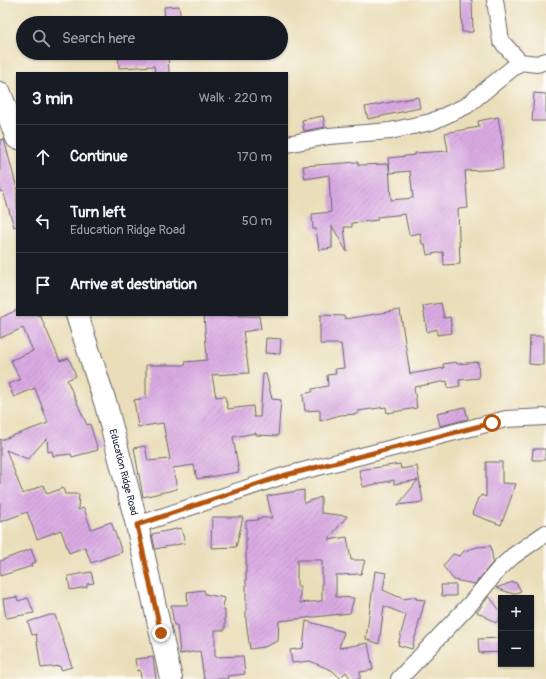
<!DOCTYPE html>
<html lang="en">
<head>
<meta charset="utf-8">
<style>
	body { margin:0; font-family:Pangolin,sans-serif; background:#20242c; color:#f1f3f6 }
	.controls { position:absolute; right:12px; bottom:12px; display:grid; overflow:hidden; border-radius:0px; box-shadow:0 1px 3px #0004 }
	.controls button { width:36px; height:36px; display:grid; place-items:center; padding:0; border:0; border-bottom:1px solid #363941; background:#171b24; color:#f1f3f6; font:20px sans-serif }
	.stop { position:absolute; width:12px; height:12px; margin:-9px; border:3px solid #b45309; border-radius:50%; background:#fff }
	.stop.end { background:#b45309; border-color:#fff; box-shadow:0 1px 4px #0008 }
	.list { margin:0; padding:0; list-style:none }
	h2 { display:flex; justify-content:space-between; align-items:center; height:52px; margin:0; padding:0 16px; font-size:17px }
	h2 small { font-size:13px; font-weight:400; color:#9ea1a6 }
	.list li { display:grid; grid-template-columns:26px 1fr auto; gap:12px; align-items:center; box-sizing:border-box; height:64px; padding:0 16px; border-top:1px solid #363941 }
	.list b { display:block; font-size:15px; white-space:nowrap }
	.list p { margin:0; font-size:13px; white-space:nowrap; color:#9ea1a6 }
	.list em { font-size:13px; font-style:normal; color:#9ea1a6 }
	.icon { flex:none; width:22px; height:22px; fill:none; stroke:currentColor; stroke-width:2; stroke-linecap:round; stroke-linejoin:round }
	.map { position:relative; flex:none; width:546px; height:679px; overflow:hidden }
	.search { position:absolute; background:#171b24; box-shadow:0 1px 3px #0004; left:16px; top:16px; width:272px; height:44px; display:flex; align-items:center; gap:10px; box-sizing:border-box; padding:0 14px; border-radius:22px; color:#9ea1a6; font-size:15px }
	.panel { position:absolute; background:#171b24; box-shadow:0 1px 3px #0004; left:16px; top:72px; width:272px; height:244px; border-radius:0px }
	.map>svg:first-child { display:block }
	.building { fill:url(#building-hatch); fill-rule:evenodd }
	.lines { fill:none; stroke-linecap:round; stroke-linejoin:round }
	.minor-casing { stroke:#686467; stroke-width:18 }
	.secondary-casing { stroke:#686467; stroke-width:24 }
	.minor { stroke:#fff; stroke-width:16 }
	.secondary { stroke:#fff; stroke-width:22 }
	.route { stroke:#b45309; stroke-width:5 }
	.labels { text-anchor:middle; dominant-baseline:central; stroke-width:3; stroke-linejoin:round; paint-order:stroke }
	.street-label { font-size:10px; fill:#22223b; stroke:#fdfcf7 }
</style>
</head>
<body>
<div class="map">
<svg width="546" height="679" viewBox="0 0 546 679">
	<defs>
		<pattern id="building-hatch" width="6" height="6" patternUnits="userSpaceOnUse"><rect width="6" height="6" fill="#d9aae2"/><path d="M-1 1l2-2M0 6l6-6M5 7l2-2" fill="none" stroke="#ba92c3"/></pattern>
	</defs>
	<rect width="100%" height="100%" fill="#fdfcf7"/>
	<filter id="ink" filterUnits="userSpaceOnUse"><feTurbulence type="fractalNoise" baseFrequency=".025" numOctaves="2"/><feDisplacementMap in="SourceGraphic" scale="8" xChannelSelector="R" yChannelSelector="G"/><feConvolveMatrix kernelMatrix="1 2 1 2 8 2 1 2 1" color-interpolation-filters="sRGB"/></filter>
	<filter id="wash" filterUnits="userSpaceOnUse"><feTurbulence type="fractalNoise" baseFrequency=".012" numOctaves="4" result="noise"/><feDisplacementMap in="SourceGraphic" scale="16" xChannelSelector="R" yChannelSelector="G"/><feGaussianBlur stdDeviation="0.9" result="paint"/><feColorMatrix in="noise" values="0 0 0 0 0 0 0 0 0 0 0 0 0 0 0 0 0 1.4 0 .05"/><feComposite in="paint" operator="in"/></filter>
	<g filter="url(#wash)">
		<rect width="100%" height="100%" fill="#eadeba"/>
		<g id="blocks">
			<!-- building -->
			<path class="building" d="M461 0H472L473 32H462Z
				M179 6 181 23H165L164 7Z
				M118 53H168L169 73H155L154 66 119 68Z
				M534 93 546 94V121H532Z
				M418 97 420 108 368 119 365 107Z
				M323 116 325 127 304 131 302 120Z
				M498 117 503 145H502L503 169 465 171 468 208 458 209 460 264 444 265 443 252 427 255 425 244H422L420 233 409 235 405 214 377 217 378 220 352 223V227H344L347 252 332 226V248L319 250 316 229H313L312 214 331 212 329 175 305 179 303 166 358 162V165L389 164 391 200 413 198 410 171 390 173 388 158 415 155V153L448 151 445 133 479 127 478 121Z
				M4 139 17 189V226L14 227 3 191 0 192V140Z
				M441 303 444 318 450 317 452 333 437 335V329L427 332 423 306Z
				M17 310V315H40L60 361 69 358 76 376 67 380 87 425 90 424 98 450 72 457 71 454 53 456 52 451 48 452 47 438 28 459 6 450 23 494 43 485 47 494 63 488 65 494H79L78 510 84 508 91 529 111 522 122 552 91 563 85 547 69 553 61 530 37 539 27 512 0 522V439L1 440 48 423 35 388 14 397 8 384 20 380 11 360 33 351 23 328 0 338V318Z
				M400 310 410 374 444 368 443 364 456 362 457 364 478 362 479 378 459 380 460 386 448 388 447 381 414 387 417 408 387 413 386 407 358 411V414L340 415 320 421V410L305 411 303 394 312 392V389L328 386 327 375 336 374 335 369 344 368 341 344H320V315L345 316V319Z
				M204 315 259 316 261 329 243 332 249 373 212 375 216 397 225 396 228 409 253 406 254 417H260L263 374H266L272 399 281 400 278 436 256 435V433L233 437 239 472 197 479 194 465 173 468 177 489 143 497 134 448 145 446 148 461 170 459 163 423 138 427 134 400 146 398V365H186L185 362 207 360Z
				M530 336H543V365L529 364Z
				M266 338 281 339 280 354 265 353Z
				M465 407 468 419 440 426 437 413Z
				M533 449H545V460H532Z
				M486 462H502V483L516 484 501 525 472 514 478 498H480L481 495 486 497Z
				M400 464 401 469 417 466 423 502 398 505 418 480 394 484V480L363 487 359 470Z
				M304 490V503L321 497V513L347 516 328 540 347 537 351 560H365L361 574 336 575V597L354 598 350 613 279 621 278 641 264 647 250 649 246 621V521L258 520V518H272L267 496ZM297 560H322V601L300 603V586H297Z
				M212 517H243L236 547 211 548Z
				M181 528 185 543 155 549 152 534Z
				M491 546 493 562 475 584 454 580 443 566 453 554 460 556 464 551 477 547Z
				M31 549 36 562 31 564 32 566 0 576V561Z
				M375 571 386 573 383 590 403 599 416 597V599L425 600 412 649 398 645 406 615 384 606 379 644 366 639Z
				M91 572 94 583 87 584V587L70 590 68 576Z
				M513 582 516 583 521 591 513 594 496 588Z
				M441 585H456V596H442Z
				M204 590 205 594 225 598 222 610H225V630H215V657L243 656 245 674 227 676 228 679H204L200 651 180 654 177 625H174L171 605H188L187 592Z
				M489 596 501 612V616L496 623 477 612Z
				M17 597 18 601 28 598 34 613 6 618 3 599Z
				M50 615H55L72 667 61 670 60 666 41 668 36 634 32 635 28 622Z
				M306 621 344 632 339 648 368 643 373 670 360 672V679H351L346 672 340 678 333 671 310 661 292 663 290 650 303 648Z
				M501 638V652L479 653 478 639Z
				M153 657 156 679H141L140 670 137 671 135 659Z"/>
		</g>
	</g>
	<g filter="url(#ink)">
		<use href="#blocks" fill-opacity="0" stroke="#686467" stroke-width="1"/>
		<g class="lines">
			<defs>
				<path id="minor" d="M495 0 501 41 520 62
					M287 144 329 136 390 131 431 122 466 106 520 62 537 64 546 61
					M137 525 283 476 506 419 546 417
					M399 679 471 603 499 569 513 556 546 533"/>
				<g id="secondary">
					<path d="M0 93 17 138"/>
					<path id="s1" d="M77 315 106 405 137 525 171 679"/>
				</g>
			</defs>
			<!-- minor casing -->
			<use href="#minor" class="minor-casing"/>
			<!-- secondary casing -->
			<use href="#secondary" class="secondary-casing"/>
			<!-- minor -->
			<use href="#minor" class="minor"/>
			<!-- secondary -->
			<use href="#secondary" class="secondary"/>
		</g>
	</g>
	<g class="lines" filter="url(#ink)">
		<!-- route -->
		<path class="route" d="M161 633 137 525 282 476 492 423"/>
	</g>
	<g class="labels">
		<!-- street labels -->
		<g class="street-label">
			<text stroke="none"><textPath href="#s1" startOffset="164">Education Ridge Road</textPath></text>
		</g>
	</g>
</svg>
<div class="controls">
<button>+</button>
<button>−</button>
</div>
<div class="stop" style="left:492px;top:423px"></div>
<div class="stop end" style="left:161px;top:633px"></div>
<div class="search"><svg class="icon" aria-label="search" viewBox="0 0 24 24"><circle cx="10" cy="10" r="6"/><path d="M15 15l6 6"/></svg>Search here</div>
<section class="panel">
<h2>3 min<small>Walk · 220 m</small></h2>
<ul class="list">
<li><svg class="icon" aria-label="ahead" viewBox="0 0 24 24"><path d="M12 20V5M6 11l6-6 6 6"/></svg><div><b>Continue</b></div><em>170 m</em></li>
<li><svg class="icon" aria-label="left" viewBox="0 0 24 24"><path d="M17 20v-9H6M10 6l-5 5 5 5"/></svg><div><b>Turn left</b><p>Education Ridge Road</p></div><em>50 m</em></li>
<li><svg class="icon" aria-label="arrive" viewBox="0 0 24 24"><path d="M6 21V4h12l-3 4 3 4H6"/></svg><div><b>Arrive at destination</b></div></li>
</ul>
</section>
</div>
</body>
</html>
